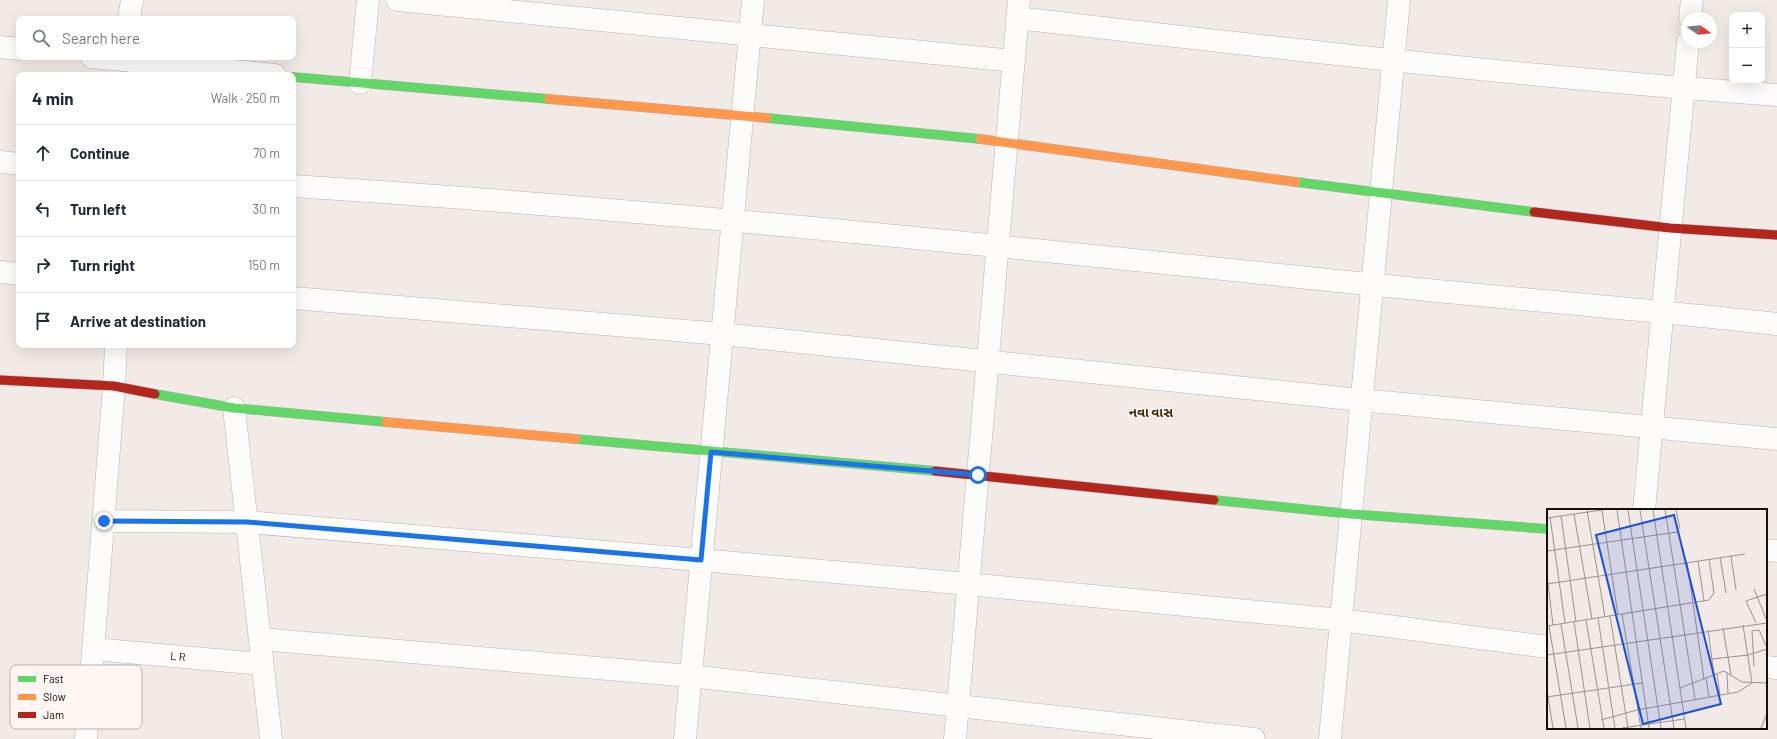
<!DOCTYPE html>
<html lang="en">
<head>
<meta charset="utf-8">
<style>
	body { margin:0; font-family:Barlow,"Noto Sans Gujarati",sans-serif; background:#f2f2f3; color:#1f2937 }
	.controls { position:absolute; right:12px; top:12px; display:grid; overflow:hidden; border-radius:8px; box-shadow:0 4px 16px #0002 }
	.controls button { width:36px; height:36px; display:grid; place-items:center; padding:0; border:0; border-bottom:1px solid #e0e1e3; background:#fff; color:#1f2937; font:20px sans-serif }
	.compass { position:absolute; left:1681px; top:12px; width:36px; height:36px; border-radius:50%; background:#fff; box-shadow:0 4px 16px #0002; rotate:104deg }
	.stop { position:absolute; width:12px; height:12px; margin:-9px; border:3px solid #1a73e8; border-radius:50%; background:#fff }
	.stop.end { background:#1a73e8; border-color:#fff; box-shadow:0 1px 4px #0008 }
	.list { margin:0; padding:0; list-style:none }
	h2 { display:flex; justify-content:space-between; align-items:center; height:52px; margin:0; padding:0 16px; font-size:17px }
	h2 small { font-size:13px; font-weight:400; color:#747a83 }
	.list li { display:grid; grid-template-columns:26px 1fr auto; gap:12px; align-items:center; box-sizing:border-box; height:56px; padding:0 16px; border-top:1px solid #e0e1e3 }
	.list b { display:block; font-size:15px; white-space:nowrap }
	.list em { font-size:13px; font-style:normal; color:#747a83 }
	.icon { flex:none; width:22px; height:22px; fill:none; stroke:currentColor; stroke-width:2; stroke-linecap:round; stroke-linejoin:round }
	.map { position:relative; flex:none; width:1777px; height:739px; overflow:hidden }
	.search { position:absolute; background:#fff; box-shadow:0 4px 16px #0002; left:16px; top:16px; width:280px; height:44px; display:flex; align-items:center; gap:10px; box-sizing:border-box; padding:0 14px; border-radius:8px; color:#747a83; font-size:15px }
	.panel { position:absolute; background:#fff; box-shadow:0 4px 16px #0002; left:16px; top:72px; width:280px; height:276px; border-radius:8px }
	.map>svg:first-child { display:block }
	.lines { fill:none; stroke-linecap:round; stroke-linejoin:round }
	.street-casing { stroke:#b8b2b1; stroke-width:23 }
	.fast-casing { stroke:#b8b2b1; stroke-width:10 }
	.slow-casing { stroke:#b8b2b1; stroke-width:10 }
	.jam-casing { stroke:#b8b2b1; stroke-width:10 }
	.street { stroke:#fdfcfb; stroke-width:22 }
	.fast { stroke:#63d668; stroke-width:9 }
	.slow { stroke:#ff974d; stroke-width:9 }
	.jam { stroke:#b3261e; stroke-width:9 }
	.route { stroke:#1a73e8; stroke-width:5 }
	.labels { text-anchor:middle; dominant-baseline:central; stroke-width:3.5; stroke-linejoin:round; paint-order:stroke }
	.street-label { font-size:11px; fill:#130f0d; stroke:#fff6f3 }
	.quarter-label { font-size:13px; font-weight:bold; fill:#3a2d02; stroke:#fff6f3 }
	.inset-road { fill:none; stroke:#999290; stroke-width:1 }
	.view { fill:#1d4ed8; fill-opacity:0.15; stroke:#1d4ed8; stroke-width:2 }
	.inset-edge { fill:none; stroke:#130f0d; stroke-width:2 }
	.key { fill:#fff6f3; stroke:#b8b1ae; stroke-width:1 }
	.key-label { font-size:11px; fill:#130f0d }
</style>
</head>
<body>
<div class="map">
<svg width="1777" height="739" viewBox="0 0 1777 739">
	<rect width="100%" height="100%" fill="#f2eae7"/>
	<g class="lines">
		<defs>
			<path id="street" d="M397 0 1014 61
				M1017 18C1270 47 1523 77 1777 95
				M1690 18 1692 0
				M129 19 132 0
				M0 47 19 49
				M92 57 275 75
				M360 83 368 0
				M0 162 19 164
				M293 186C652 209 1009 247 1367 284 1504 298 1640 309 1777 324
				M0 272 19 274
				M293 298 722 334 1361 400 1777 439
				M234 408 271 739
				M1644 510 1688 42
				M104 521 247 522 701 560 968 584 1341 620 1548 647
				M1766 550 1777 551
				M260 639 690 676 1254 739
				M93 649 262 664
				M1766 667 1777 668
				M86 739 114 386 116 345
				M685 739 753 0
				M955 739 1019 0
				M1330 739 1399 0"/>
			<path id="fast" d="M293 77 549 99
				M767 118 980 139
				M1296 182 1534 212
				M155 394 234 408 386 422
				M576 439 935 471
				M1214 500 1351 514 1548 529"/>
			<path id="slow" d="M549 99 767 118
				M980 139 1296 182
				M386 422 576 439"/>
			<path id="jam" d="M1534 212 1670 228 1777 235
				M0 380 114 386 155 394
				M935 471 1214 500"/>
		</defs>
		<!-- street casing -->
		<use href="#street" class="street-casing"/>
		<!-- fast casing -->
		<use href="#fast" class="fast-casing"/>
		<!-- slow casing -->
		<use href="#slow" class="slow-casing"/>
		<!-- jam casing -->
		<use href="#jam" class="jam-casing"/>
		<!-- street -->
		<use href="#street" class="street"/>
		<!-- fast -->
		<use href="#fast" class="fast"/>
		<!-- slow -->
		<use href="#slow" class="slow"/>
		<!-- jam -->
		<use href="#jam" class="jam"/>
	</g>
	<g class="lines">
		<!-- route -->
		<path class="route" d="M104 521 247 522 701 560 711 452 978 475"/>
	</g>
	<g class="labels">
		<!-- street labels -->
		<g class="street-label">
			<text transform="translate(178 656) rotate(5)">L R</text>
		</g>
		<!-- quarter labels -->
		<g class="quarter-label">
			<text x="1151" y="412">નવા વાસ</text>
		</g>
	</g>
	<!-- overview -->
	<g transform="translate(1547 509)">
		<rect width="220" height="220" fill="#f2eae7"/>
		<path class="inset-road" d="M40 1 58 108M55 1 71 106M70 1 102 219M81 1 114 219M93 1 127 219M106 1 139 219M118 1 148 190M129 1 133 20M27 5 45 110M14 7 29 113M3 8 18 114M0 9 55 1M0 42 130 23M184 47 189 81M173 48 179 84M151 52 157 92M140 53 157 170M0 66 6 116M0 75 198 45M207 80 220 112M75 105 94 219M63 107 81 219M51 109 68 219M39 111 57 219M27 113 43 219M209 114 199 92 220 85M14 115 31 219M196 116 205 174M0 117 162 91 167 84 162 50M2 117 19 219M176 119 184 166M161 121 167 166M0 146 220 114M165 150 201 146 220 140M207 157 205 122 212 121 220 139M180 164 181 184M170 165 173 186M159 169 162 188M133 179 177 162 195 173 220 174M0 181 6 219M0 188 95 174M54 211 90 201 191 183 205 174M75 219 137 210M214 219 220 204"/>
		<path class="view" d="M127 6 174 195 96 215 49 26Z"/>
		<rect width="220" height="220" class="inset-edge"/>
	</g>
	<!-- legend -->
	<rect x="10" y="665" width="132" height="64" rx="6" class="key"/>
	<rect x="18" y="676" width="18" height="6" fill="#63d668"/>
	<rect x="18" y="694" width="18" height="6" fill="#ff974d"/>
	<rect x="18" y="712" width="18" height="6" fill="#b3261e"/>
	<g class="key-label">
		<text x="43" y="683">Fast</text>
		<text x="43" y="701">Slow</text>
		<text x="43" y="719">Jam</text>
	</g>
</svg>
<div class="controls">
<button>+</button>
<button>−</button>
</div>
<svg class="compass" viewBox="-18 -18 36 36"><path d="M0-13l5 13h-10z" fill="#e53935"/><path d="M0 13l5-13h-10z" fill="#747a83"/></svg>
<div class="stop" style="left:978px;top:475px"></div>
<div class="stop end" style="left:104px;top:521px"></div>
<div class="search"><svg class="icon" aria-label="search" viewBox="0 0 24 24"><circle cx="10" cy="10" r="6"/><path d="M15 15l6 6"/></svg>Search here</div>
<section class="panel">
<h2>4 min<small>Walk · 250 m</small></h2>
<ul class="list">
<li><svg class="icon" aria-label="ahead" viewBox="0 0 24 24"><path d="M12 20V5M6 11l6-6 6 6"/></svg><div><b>Continue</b></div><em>70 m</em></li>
<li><svg class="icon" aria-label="left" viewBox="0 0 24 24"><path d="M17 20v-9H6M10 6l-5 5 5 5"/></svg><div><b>Turn left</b></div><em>30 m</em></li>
<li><svg class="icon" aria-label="right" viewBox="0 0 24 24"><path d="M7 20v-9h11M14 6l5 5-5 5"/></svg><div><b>Turn right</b></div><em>150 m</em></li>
<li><svg class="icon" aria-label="arrive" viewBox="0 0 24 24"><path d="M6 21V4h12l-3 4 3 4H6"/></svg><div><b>Arrive at destination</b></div></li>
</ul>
</section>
</div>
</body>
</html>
